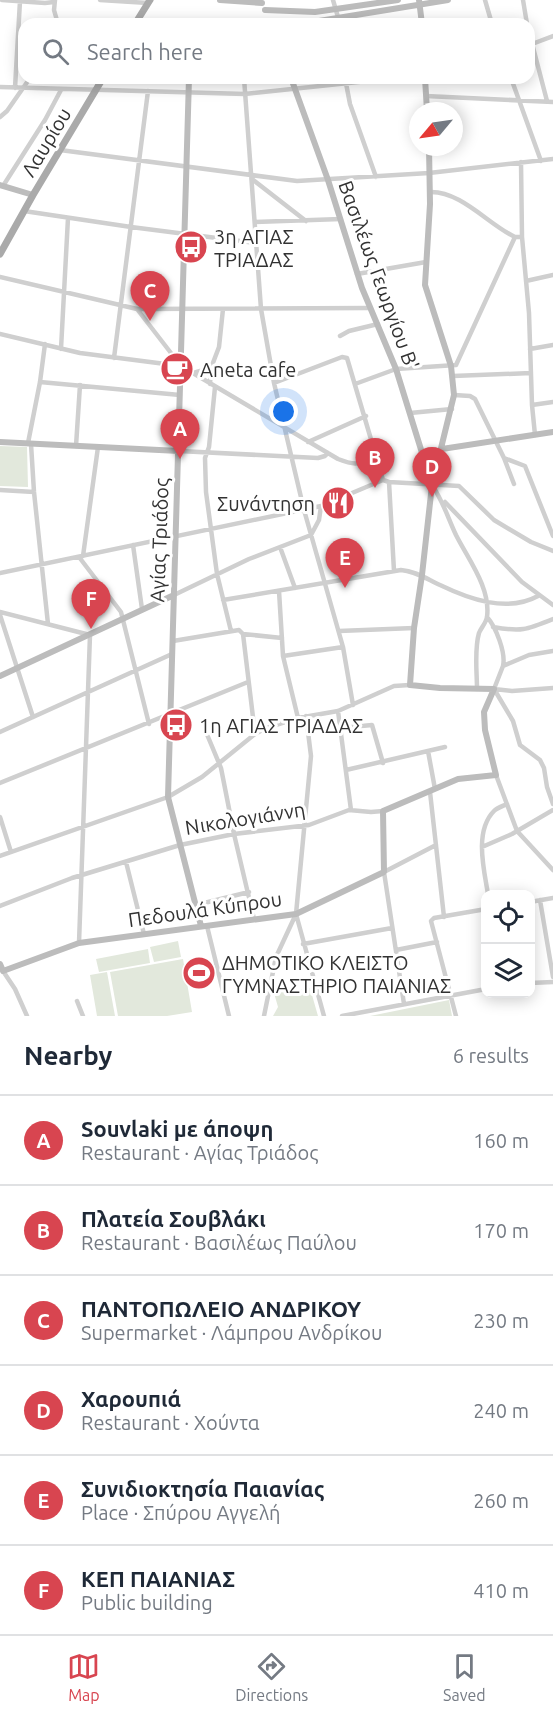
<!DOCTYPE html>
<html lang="en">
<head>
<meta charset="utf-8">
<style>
	body { margin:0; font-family:Ubuntu,sans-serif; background:#f2f2f3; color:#1f2937 }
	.controls { position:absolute; right:18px; bottom:18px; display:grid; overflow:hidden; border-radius:12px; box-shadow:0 3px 15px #0003 }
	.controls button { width:54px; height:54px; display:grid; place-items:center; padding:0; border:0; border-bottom:2px solid #e0e1e3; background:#fff; color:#1f2937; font:30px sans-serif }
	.compass { position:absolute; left:409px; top:102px; width:54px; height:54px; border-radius:50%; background:#fff; box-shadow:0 3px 15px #0003; rotate:241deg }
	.you { position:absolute; left:284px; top:412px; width:21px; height:21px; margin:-15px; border:4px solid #fff; border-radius:50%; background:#1a73e8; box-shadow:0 0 0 9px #1a73e833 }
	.badge { display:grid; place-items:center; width:39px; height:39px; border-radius:50%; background:#d84550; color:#fff; font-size:20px; font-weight:700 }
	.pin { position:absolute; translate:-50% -50px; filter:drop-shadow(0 2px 3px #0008) }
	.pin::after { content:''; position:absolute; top:32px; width:21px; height:18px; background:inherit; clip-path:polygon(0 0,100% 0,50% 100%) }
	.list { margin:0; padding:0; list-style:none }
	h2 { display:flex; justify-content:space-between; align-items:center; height:78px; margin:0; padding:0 24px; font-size:26px }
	h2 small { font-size:20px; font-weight:400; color:#747a83 }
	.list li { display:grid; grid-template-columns:39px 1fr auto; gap:18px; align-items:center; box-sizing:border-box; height:90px; padding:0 24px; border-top:2px solid #e0e1e3 }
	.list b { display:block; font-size:22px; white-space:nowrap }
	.list p { margin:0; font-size:20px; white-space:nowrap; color:#747a83 }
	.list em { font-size:20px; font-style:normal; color:#747a83 }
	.icon { flex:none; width:33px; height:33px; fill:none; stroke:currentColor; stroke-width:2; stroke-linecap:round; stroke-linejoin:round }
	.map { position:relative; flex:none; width:553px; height:1016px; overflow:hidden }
	.search { position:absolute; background:#fff; box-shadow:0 3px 15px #0003; left:18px; right:18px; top:18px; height:66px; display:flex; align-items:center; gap:15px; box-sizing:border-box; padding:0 21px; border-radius:18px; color:#747a83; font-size:22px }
	.sheet { height:618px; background:#fff }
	nav { display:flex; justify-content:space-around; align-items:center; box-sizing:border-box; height:84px; border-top:2px solid #e0e1e3; background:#fff; font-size:16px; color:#747a83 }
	nav a { display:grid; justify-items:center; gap:3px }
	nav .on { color:#d84550 }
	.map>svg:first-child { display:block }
	.green { fill:#e2e8dc }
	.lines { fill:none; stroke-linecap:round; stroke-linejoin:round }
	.street { stroke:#cfcfcf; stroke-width:4.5 }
	.secondary { stroke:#bcbcbc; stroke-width:6 }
	.primary { stroke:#aaa; stroke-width:7 }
	.labels { text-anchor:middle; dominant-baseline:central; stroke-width:6; stroke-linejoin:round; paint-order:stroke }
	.street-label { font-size:20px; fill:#323232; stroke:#fff }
	.poi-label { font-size:20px; fill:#323232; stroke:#fff; text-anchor:start }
</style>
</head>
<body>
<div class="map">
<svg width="553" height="1016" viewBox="0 0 553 1016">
	<rect width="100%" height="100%" fill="#fff"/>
	<!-- green -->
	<path class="green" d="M0 446 27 447 28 487 0 486Z
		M178 941 181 957 154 962 150 947Z
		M148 949 150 963 99 972 96 959Z
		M183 959 192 1012 167 1016H118L110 972Z
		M107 972 115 1016H97L90 975Z
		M310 988 318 1016H273L278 1007 274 993Z
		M449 1000 452 1016H370Z"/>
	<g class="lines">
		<!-- street -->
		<path class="street" d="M2 0 45 3 54 2
			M55 0 54 10 58 24
			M100 0 148 3
			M333 0 340 24
			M485 0 492 24
			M523 0 527 24
			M529 32 547 101
			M532 44 553 36
			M244 78 261 309 274 383 304 510 343 647 353 705
			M345 78 350 104 376 177
			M511 78 541 161
			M0 87 245 94 396 78
			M15 88 20 1
			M426 96 553 102
			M0 117 7 111 30 78
			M60 150 297 181 429 173 553 159
			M521 162 522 237 529 313 532 405 535 435
			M252 179 306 221
			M3 186 45 120 61 90
			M430 192C461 191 489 225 515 237
			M24 211 131 227 256 243
			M255 222 341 219
			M357 274 426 262
			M0 277 137 309 370 308
			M526 281 553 275
			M137 309 181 366 338 459C356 466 359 465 375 454
			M0 334 80 353 181 366
			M340 336 349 331 378 324
			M61 349 68 218
			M530 349 553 345
			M114 358 148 91
			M193 373 211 368
			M453 376 531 373
			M40 382 180 395
			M274 383 342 357 347 358 383 480
			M210 384 211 368 219 347 223 309
			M355 384 396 369 456 365 515 237H522
			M215 387 209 447 205 458 206 492 217 574 231 631
			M454 395 470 396 475 399 504 458 514 484
			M532 405 553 402
			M410 413 452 409
			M308 442 366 416
			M28 443 40 382 45 344
			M31 444 34 492 48 624
			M76 446 80 385
			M179 451 318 458 325 456 328 453
			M504 458 525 466 553 536
			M383 480 389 482 459 486 494 520 531 542 553 551
			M389 482 394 571
			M432 485C443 501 448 518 456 535 468 559 491 588 487 617 486 623 481 628 479 633 474 650 477 672 477 689
			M0 490 34 492
			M445 502 522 582 553 605
			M133 545 142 609
			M280 547 295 588
			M83 556 98 447
			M79 557 121 612 149 724
			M0 573 321 506 383 480
			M279 591 283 656 298 718
			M174 595 249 559 311 535 319 520 321 506
			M223 600 401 570C415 571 427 579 440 585 469 599 507 613 538 596
			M0 612 90 635 79 943
			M0 615 33 717
			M487 617C496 627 506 653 503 666
			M493 627C521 632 526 630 553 619
			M339 631 414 628
			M243 634 255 734
			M173 641 239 630 243 634 282 638
			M283 656 343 647
			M494 689 513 721 520 745 540 760 544 768 547 787 553 804
			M494 689 503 666 529 655 553 651
			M494 689 512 691 553 688
			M338 711 351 810
			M341 728 372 725 383 763
			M0 732 172 654
			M206 732 221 768 234 834 254 919
			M428 751 435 789
			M346 770 445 747
			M496 775 517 831 553 870
			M0 783 248 682
			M430 792 444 917
			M0 817 11 852
			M482 847 512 834 553 810
			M0 856 168 797 202 777 255 734 266 728 298 718 338 711 394 686 410 685
			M126 862 144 934
			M488 894C484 870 474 831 494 811 497 808 503 806 507 804
			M540 900 553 977
			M530 902 553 898
			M196 905 249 892
			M0 906 72 878 180 845 234 834 309 825 349 810 371 812 383 811
			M296 914 324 1016
			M207 926 229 1016
			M303 944 392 928
			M396 950 437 942
			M3 971 15 989 27 1016
			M530 983 553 982
			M77 1001 83 1016
			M404 1004 384 872 436 845
			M264 1016 276 957 296 914 311 756 306 716
			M342 1016 486 989
			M456 1016 431 921 434 918 486 909"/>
		<!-- secondary -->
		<path class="secondary" d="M220 0 262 3
			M419 0 422 24
			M265 10 315 12 398 0
			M269 21H319L448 0
			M189 78 168 797 201 926
			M291 78 328 180 362 288 396 369 432 485
			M425 78 427 111
			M0 185 33 195
			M0 442 179 451
			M442 449 553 432
			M0 676 174 595
			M0 964 3 971 79 943 296 914 384 872 383 811 458 779 496 775 485 730 484 712 494 689 440 688 410 685 414 628 422 575 432 485 454 395 451 366 425 285 430 204 429 147"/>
		<!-- primary -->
		<path class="primary" d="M135 24 150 0
			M0 254 33 195 103 78"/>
	</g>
	<!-- icons -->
	<defs>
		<symbol id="bus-disc" viewBox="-11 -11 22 22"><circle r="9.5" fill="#d84550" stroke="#fff"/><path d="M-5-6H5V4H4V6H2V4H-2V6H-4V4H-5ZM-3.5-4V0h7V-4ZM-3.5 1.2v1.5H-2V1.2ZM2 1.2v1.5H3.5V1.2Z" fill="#fff"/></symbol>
		<symbol id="cafe-disc" viewBox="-11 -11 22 22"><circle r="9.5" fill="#d84550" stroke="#fff"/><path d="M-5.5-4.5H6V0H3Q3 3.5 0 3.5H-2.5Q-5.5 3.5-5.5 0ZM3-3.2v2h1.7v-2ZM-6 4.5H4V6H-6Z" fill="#fff"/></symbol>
		<symbol id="restaurant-disc" viewBox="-11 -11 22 22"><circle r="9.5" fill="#d84550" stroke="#fff"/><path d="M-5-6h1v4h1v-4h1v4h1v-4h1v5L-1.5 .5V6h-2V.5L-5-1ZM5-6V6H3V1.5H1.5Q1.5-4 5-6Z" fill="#fff"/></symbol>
		<symbol id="stadium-disc" viewBox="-11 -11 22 22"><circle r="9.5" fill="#d84550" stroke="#fff"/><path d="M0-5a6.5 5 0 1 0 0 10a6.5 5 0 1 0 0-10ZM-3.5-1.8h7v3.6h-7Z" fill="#fff"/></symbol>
	</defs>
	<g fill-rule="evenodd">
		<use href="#bus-disc" x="172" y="228" width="38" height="38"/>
		<use href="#cafe-disc" x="158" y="350" width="38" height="38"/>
		<use href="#restaurant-disc" x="319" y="484" width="38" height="38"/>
		<use href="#bus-disc" x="157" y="706" width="38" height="38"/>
		<use href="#stadium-disc" x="180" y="954" width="38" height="38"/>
	</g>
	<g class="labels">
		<!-- street labels -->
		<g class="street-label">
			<text transform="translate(46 142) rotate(-59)">Λαυρίου</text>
			<text transform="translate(379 275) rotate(70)">Βασιλέως Γεωργίου Β'</text>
			<text transform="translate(159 540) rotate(-88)">Αγίας Τριάδος</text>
			<text transform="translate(245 818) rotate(-9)">Νικολογιάννη</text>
			<text transform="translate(205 909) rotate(-8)">Πεδουλά Κύπρου</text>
		</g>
		<!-- poi labels -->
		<g class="poi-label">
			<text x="214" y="236">3η ΑΓΙΑΣ<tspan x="214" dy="23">ΤΡΙΑΔΑΣ</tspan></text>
			<text x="200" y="369">Aneta cafe</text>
			<text x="315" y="503" text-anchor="end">Συνάντηση</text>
			<text x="199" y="725">1η ΑΓΙΑΣ ΤΡΙΑΔΑΣ</text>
			<text x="222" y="962">ΔΗΜΟΤΙΚΟ ΚΛΕΙΣΤΟ<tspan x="222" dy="23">ΓΥΜΝΑΣΤΗΡΙΟ ΠΑΙΑΝΙΑΣ</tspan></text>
		</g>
	</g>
</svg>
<div class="controls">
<button><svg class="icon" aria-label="locate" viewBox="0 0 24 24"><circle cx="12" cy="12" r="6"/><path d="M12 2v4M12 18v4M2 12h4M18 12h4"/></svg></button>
<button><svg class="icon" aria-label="layers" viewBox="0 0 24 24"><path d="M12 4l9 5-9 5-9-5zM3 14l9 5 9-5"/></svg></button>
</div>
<svg class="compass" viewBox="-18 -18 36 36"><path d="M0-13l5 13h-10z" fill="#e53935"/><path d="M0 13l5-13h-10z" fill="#747a83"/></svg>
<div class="you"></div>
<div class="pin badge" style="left:180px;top:459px">A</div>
<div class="pin badge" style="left:375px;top:488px">B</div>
<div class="pin badge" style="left:150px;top:321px">C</div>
<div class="pin badge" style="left:432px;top:497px">D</div>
<div class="pin badge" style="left:345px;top:588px">E</div>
<div class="pin badge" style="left:91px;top:629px">F</div>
<div class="search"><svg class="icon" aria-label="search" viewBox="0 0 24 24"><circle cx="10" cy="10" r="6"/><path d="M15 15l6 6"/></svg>Search here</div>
</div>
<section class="sheet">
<h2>Nearby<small>6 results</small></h2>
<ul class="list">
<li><span class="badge">A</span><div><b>Souvlaki με άποψη</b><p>Restaurant · Αγίας Τριάδος</p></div><em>160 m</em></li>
<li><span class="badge">B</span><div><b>Πλατεία Σουβλάκι</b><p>Restaurant · Βασιλέως Παύλου</p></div><em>170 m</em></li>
<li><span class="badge">C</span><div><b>ΠΑΝΤΟΠΩΛΕΙΟ ΑΝΔΡΙΚΟΥ</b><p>Supermarket · Λάμπρου Ανδρίκου</p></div><em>230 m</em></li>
<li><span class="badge">D</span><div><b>Χαρουπιά</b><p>Restaurant · Χούντα</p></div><em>240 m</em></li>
<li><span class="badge">E</span><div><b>Συνιδιοκτησία Παιανίας</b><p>Place · Σπύρου Αγγελή</p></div><em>260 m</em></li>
<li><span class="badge">F</span><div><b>ΚΕΠ ΠΑΙΑΝΙΑΣ</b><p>Public building</p></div><em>410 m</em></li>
</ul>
</section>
<nav>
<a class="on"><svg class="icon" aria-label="map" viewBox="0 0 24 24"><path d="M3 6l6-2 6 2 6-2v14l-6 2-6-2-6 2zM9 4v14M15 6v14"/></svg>Map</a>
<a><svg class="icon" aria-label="directions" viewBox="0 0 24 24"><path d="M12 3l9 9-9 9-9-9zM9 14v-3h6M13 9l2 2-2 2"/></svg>Directions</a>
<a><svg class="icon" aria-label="saved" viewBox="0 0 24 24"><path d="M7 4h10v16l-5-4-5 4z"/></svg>Saved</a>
</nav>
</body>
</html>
